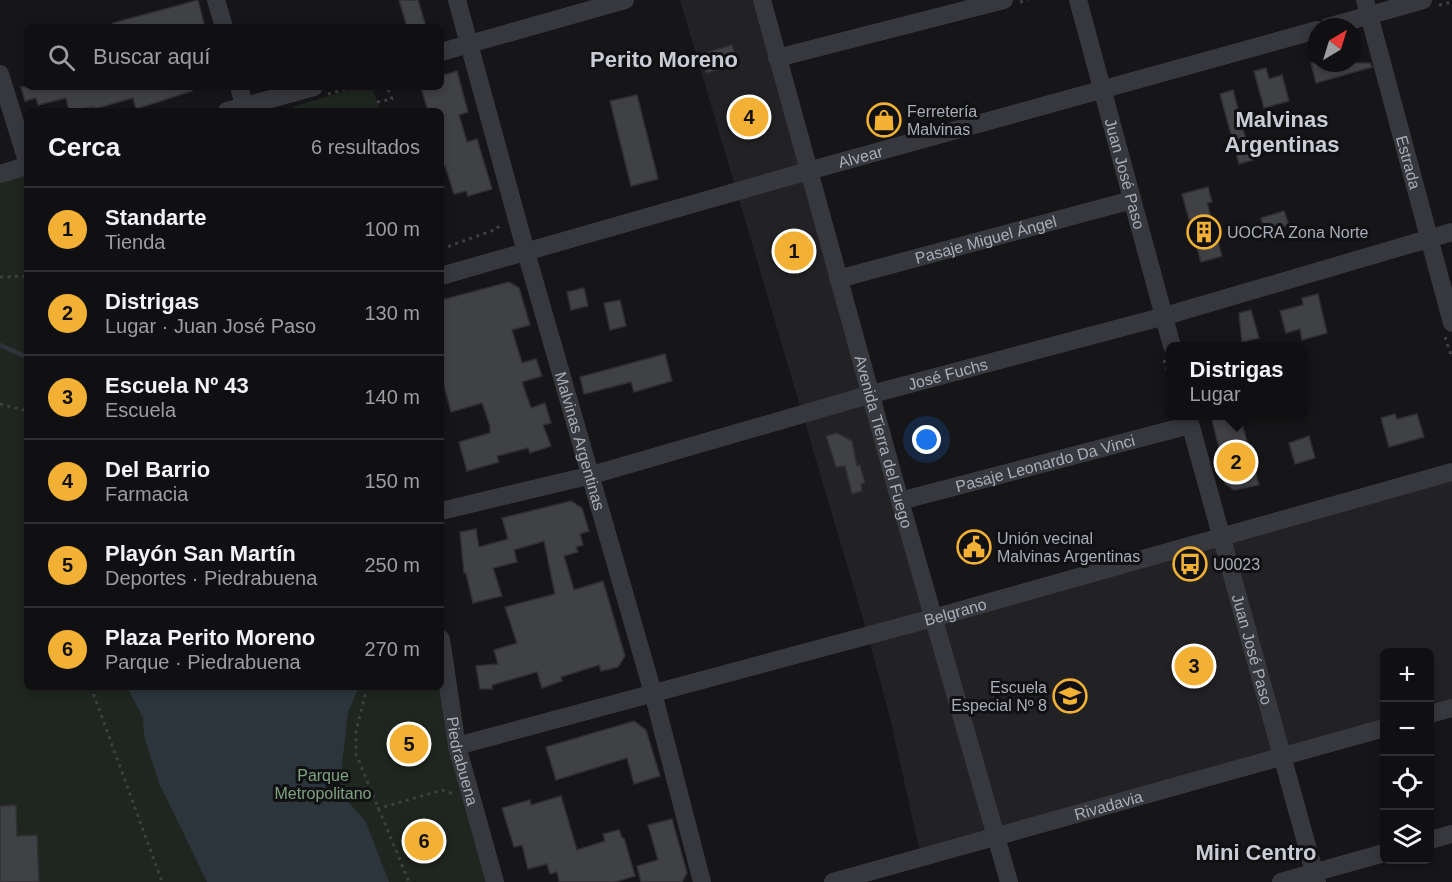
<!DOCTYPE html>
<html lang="es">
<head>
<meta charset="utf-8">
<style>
	body { margin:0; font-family:Arial,sans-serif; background:#1e1e20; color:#f1f3f6 }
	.controls { position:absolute; right:18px; bottom:18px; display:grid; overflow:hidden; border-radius:9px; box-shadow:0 3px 9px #0003 }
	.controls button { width:54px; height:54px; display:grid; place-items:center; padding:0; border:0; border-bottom:2px solid #303032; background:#101012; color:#f1f3f6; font:30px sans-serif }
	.compass { position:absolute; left:1308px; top:18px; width:54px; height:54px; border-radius:50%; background:#101012; box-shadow:0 3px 9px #0003; rotate:38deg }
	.you { position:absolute; left:927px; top:440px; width:21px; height:21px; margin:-15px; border:4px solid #fff; border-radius:50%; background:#1a73e8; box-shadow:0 0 0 9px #1a73e833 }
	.badge { display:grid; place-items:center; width:39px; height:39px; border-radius:50%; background:#f2b134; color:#111; font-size:20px; font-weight:700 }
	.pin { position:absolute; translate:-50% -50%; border:3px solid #fff; box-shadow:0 2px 6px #0006 }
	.popup { position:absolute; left:1166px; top:342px; width:141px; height:78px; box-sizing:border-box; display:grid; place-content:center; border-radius:9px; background:#101012; filter:drop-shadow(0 2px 4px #0005); font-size:20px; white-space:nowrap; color:#9c9d9f }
	.popup b { font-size:22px; color:#f1f3f6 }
	.popup::after { content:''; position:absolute; left:50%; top:100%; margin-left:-12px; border:12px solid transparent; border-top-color:#101012 }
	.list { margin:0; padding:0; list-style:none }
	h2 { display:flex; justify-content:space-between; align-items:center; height:78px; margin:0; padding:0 24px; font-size:26px }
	h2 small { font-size:20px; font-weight:400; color:#9c9d9f }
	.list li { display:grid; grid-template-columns:39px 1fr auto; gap:18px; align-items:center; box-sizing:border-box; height:84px; padding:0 24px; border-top:2px solid #303032 }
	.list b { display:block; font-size:22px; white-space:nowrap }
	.list p { margin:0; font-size:20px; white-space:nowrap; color:#9c9d9f }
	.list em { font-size:20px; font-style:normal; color:#9c9d9f }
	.icon { flex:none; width:33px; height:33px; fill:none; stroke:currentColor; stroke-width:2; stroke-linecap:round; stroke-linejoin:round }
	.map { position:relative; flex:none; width:1452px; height:882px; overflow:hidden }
	.search { position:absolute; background:#101012; box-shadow:0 3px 9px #0003; left:24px; top:24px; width:420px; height:66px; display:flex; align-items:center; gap:15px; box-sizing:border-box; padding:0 21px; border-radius:9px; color:#9c9d9f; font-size:22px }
	.panel { position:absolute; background:#101012; box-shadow:0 3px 9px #0003; left:24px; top:108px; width:420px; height:582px; border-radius:9px }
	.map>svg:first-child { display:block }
	.built { fill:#222225 }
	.green { fill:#1e261f }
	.water { fill:#2c353c }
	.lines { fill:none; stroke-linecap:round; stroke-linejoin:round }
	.stream { stroke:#2c353c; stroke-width:4.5 }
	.building { fill:#404145; stroke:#303034; stroke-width:1.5 }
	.path { stroke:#3d3f44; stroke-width:3; stroke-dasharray:3 4.5; stroke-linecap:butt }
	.minor { stroke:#37383d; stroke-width:18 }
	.labels { text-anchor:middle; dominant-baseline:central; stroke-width:6; stroke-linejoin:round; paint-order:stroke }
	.poi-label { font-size:16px; fill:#a8adb8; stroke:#111113; text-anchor:start }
	.street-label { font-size:16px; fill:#a8adb8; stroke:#111113 }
	.park-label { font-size:16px; fill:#7fa381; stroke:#111113 }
	.district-label { font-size:22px; font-weight:bold; fill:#c9ccd4; stroke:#111113 }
</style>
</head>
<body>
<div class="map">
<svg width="1452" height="882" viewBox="0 0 1452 882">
	<rect width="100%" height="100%" fill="#161618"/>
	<!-- built -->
	<path class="built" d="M680 0H762L933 618 1452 472V708L1430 714V652H1384V728L921 857 890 718 868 636Z"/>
	<!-- green -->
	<path class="green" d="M358 87H372L380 111H294L293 107Z
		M27 166V687H441L495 882H0V174Z"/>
	<!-- water -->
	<path class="water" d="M127 687H359L348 712 341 774 345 798 366 822 389 882H207L159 783 144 736 143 718Z"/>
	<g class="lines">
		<!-- stream -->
		<path class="stream" d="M0 345 27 357"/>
	</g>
	<!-- building -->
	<path class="building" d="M198 0 205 27H114L113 23Z
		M399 0H418L426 27H407Z
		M732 45 738 64 706 73 701 54Z
		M1311 63H1370L1372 67 1316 83Z
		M1266 68 1269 79 1282 75 1289 101 1264 108 1254 71Z
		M457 71 468 112 459 115 467 142 477 139 492 189 468 196 466 191 454 194 445 166 441 167V111H428L421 87H441V76Z
		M21 87H192V91L136 109 133 98 94 109V107L69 111 66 98 38 105 36 98 25 101Z
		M1233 90 1247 144 1255 141 1260 158 1239 164 1220 94Z
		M637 95 658 179 631 186 610 101Z
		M1208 187 1212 202 1207 203 1222 256 1201 262 1182 194Z
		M1284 211 1289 225 1265 232 1261 218Z
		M509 282 519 288 530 325 512 330 522 363 536 359 542 376 522 382 531 408 545 403 551 423 543 425 551 446 530 453 528 448 497 456 499 462 467 471 459 442 490 433V426L482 403 451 412 441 375V300Z
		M584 288 588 306 571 310 567 292Z
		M1318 294 1327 333 1302 340 1300 329 1286 333 1280 311 1303 305 1302 298Z
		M620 300 626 326 610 330 604 303Z
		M1251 310 1259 338 1242 342 1239 313Z
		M665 354 672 381 634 392 631 382 584 394 580 377Z
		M1395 414 1397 419 1417 414 1424 437 1389 447 1381 418Z
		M1211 416H1240L1259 485 1234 490 1225 484 1216 453 1220 452Z
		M837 433 852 441 857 466 860 465 865 483 861 484 862 491 852 494 845 466 836 467 826 436Z
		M1309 436 1315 458 1295 464 1289 443Z
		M571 501 582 508 589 531 580 534 583 545 576 547 578 552 564 556 574 590 603 581 625 656 618 667 601 671 599 665 561 677 562 681 542 688 537 672 492 685V689H480L476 666 498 664 494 650 517 643 505 607 555 594 544 541 514 550 517 562 493 568 502 596 473 603 466 573H464L460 532 476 529 479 547 508 539 502 518Z
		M634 721 646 730 660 776 634 784 627 758 556 780 546 747Z
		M561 796 577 850 605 841 603 834 619 830 622 838H624L635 876 615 882H559L557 872 550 874 547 864 528 869 522 845 514 847 502 808 530 800 531 805Z
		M16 805 17 836 37 835 39 882H0V806Z
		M672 819 687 873 682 882H641L637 866 658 860 648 825Z"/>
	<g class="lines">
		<!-- path -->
		<path class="path" d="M1020 2 1028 0
			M1439 5 1452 2
			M328 94 353 87
			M377 102 392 99 387 87
			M441 249 497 229 501 222
			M0 277 27 276
			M1445 337 1452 358
			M1164 360 1170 379
			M0 404 27 411
			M91 687 162 882
			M367 687 356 731V754L409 882
			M377 809 442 790 453 794
			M1399 861 1406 860"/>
		<!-- minor -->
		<g class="minor">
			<path d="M216 0 224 27"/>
			<path id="s1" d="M457 0 526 252 653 693 702 882"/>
			<path id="s2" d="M762 0 900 501 1009 882"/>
			<path id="s3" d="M1078 0 1172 346"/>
			<path id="s4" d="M1365 0 1452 323"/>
			<path d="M1328 27 1423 0"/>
			<path d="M441 52 625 0"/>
			<path d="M777 58 1004 0"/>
			<path d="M0 74 27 161"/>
			<path d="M239 87 246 111"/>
			<path d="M227 111 314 87"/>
			<path d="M0 174 27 166"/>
			<path id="s5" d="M441 276 808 171 1317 30"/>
			<path id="s6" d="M838 279 1132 200"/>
			<path id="s7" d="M1188 416 1317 882"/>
			<path id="s8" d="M900 501 1190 425"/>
			<path id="s9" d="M441 511 592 475 872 394 1165 316 1452 232"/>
			<path id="s10" d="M441 639 457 746 495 882"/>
			<path d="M1430 714 1452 708"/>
			<path id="s11" d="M457 746 933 618 1452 472"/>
			<path d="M1430 840 1452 834"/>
			<path id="s12" d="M833 882 1384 728"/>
			<path d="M1281 882 1384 853"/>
		</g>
	</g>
	<!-- icons -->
	<defs>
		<symbol id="shop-ring" viewBox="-11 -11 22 22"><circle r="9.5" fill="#111113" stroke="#f2b134" stroke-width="1.5"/><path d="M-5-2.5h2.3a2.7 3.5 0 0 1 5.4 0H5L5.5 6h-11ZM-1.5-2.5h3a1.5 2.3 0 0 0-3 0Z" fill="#f2b134"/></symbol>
		<symbol id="building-ring" viewBox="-11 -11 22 22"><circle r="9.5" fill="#111113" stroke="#f2b134" stroke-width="1.5"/><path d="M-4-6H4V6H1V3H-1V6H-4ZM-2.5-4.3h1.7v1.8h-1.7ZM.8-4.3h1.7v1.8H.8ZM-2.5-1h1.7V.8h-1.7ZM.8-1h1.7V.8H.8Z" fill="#f2b134"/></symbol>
		<symbol id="civic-ring" viewBox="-11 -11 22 22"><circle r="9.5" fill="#111113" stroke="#f2b134" stroke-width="1.5"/><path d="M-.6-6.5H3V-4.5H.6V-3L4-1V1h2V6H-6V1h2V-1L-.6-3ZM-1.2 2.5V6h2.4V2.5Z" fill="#f2b134"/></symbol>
		<symbol id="bus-ring" viewBox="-11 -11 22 22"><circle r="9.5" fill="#111113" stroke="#f2b134" stroke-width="1.5"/><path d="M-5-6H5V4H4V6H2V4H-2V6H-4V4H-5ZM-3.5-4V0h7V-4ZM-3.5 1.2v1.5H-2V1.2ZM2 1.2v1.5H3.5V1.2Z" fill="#f2b134"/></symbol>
		<symbol id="school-ring" viewBox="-11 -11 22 22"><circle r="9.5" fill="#111113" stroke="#f2b134" stroke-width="1.5"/><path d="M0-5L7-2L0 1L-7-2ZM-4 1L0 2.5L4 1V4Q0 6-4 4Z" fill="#f2b134"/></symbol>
	</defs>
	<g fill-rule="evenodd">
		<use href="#shop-ring" x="865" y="101" width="38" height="38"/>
		<use href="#building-ring" x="1185" y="213" width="38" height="38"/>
		<use href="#civic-ring" x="955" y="528" width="38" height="38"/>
		<use href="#bus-ring" x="1171" y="545" width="38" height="38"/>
		<use href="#school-ring" x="1051" y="677" width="38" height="38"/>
	</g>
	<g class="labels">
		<!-- poi labels -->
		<g class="poi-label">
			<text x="907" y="111">Ferretería<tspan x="907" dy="18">Malvinas</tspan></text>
			<text x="1227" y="232">UOCRA Zona Norte</text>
			<text x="997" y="538">Unión vecinal<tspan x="997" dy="18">Malvinas Argentinas</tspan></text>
			<text x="1213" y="564">U0023</text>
			<text x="1047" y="687" text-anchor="end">Escuela<tspan x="1047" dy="18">Especial Nº 8</tspan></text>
		</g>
		<!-- street labels -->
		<g class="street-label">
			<text stroke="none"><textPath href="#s5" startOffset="436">Alvear</textPath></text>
			<text stroke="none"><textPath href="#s4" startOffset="168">Estrada</textPath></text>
			<text stroke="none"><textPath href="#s3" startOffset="180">Juan José Paso</textPath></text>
			<text stroke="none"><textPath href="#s6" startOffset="153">Pasaje Miguel Ángel</textPath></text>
			<text stroke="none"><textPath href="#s9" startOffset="525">José Fuchs</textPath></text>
			<text stroke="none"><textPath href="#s1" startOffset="458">Malvinas Argentinas</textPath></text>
			<text stroke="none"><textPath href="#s2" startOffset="458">Avenida Tierra del Fuego</textPath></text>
			<text stroke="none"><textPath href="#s8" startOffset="150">Pasaje Leonardo Da Vinci</textPath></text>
			<text stroke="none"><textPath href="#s11" startOffset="516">Belgrano</textPath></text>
			<text stroke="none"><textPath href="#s7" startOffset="242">Juan José Paso</textPath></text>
			<text stroke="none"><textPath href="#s10" startOffset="124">Piedrabuena</textPath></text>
			<text stroke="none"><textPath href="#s12" startOffset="286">Rivadavia</textPath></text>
		</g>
		<!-- park labels -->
		<g class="park-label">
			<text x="323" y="775">Parque<tspan x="323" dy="18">Metropolitano</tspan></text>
		</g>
		<!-- district labels -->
		<g class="district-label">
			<text x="664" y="59">Perito Moreno</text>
			<text x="1282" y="119">Malvinas<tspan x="1282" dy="25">Argentinas</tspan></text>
			<text x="1256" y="852">Mini Centro</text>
		</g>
	</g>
</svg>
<div class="controls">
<button>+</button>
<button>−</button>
<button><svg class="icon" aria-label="locate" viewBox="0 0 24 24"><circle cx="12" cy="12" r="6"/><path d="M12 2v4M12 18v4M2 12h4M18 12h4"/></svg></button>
<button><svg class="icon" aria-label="layers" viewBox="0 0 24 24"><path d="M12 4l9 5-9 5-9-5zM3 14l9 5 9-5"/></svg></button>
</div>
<svg class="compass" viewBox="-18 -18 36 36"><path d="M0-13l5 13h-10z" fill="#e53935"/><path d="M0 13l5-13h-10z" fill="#9c9d9f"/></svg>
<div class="you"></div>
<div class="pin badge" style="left:794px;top:251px">1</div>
<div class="pin badge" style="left:1236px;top:462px">2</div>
<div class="popup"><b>Distrigas</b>Lugar</div>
<div class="pin badge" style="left:1194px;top:666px">3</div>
<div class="pin badge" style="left:749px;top:117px">4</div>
<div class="pin badge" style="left:409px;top:744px">5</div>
<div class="pin badge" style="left:424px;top:841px">6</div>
<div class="search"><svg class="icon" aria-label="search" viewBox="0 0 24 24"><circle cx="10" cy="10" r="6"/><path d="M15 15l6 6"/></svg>Buscar aquí</div>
<section class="panel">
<h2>Cerca<small>6 resultados</small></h2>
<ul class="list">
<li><span class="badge">1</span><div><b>Standarte</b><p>Tienda</p></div><em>100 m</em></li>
<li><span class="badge">2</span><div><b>Distrigas</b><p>Lugar · Juan José Paso</p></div><em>130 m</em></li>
<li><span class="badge">3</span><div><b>Escuela Nº 43</b><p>Escuela</p></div><em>140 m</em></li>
<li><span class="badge">4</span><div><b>Del Barrio</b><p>Farmacia</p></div><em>150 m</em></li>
<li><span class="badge">5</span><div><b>Playón San Martín</b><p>Deportes · Piedrabuena</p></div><em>250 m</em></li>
<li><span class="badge">6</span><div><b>Plaza Perito Moreno</b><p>Parque · Piedrabuena</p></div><em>270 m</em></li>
</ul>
</section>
</div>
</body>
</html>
